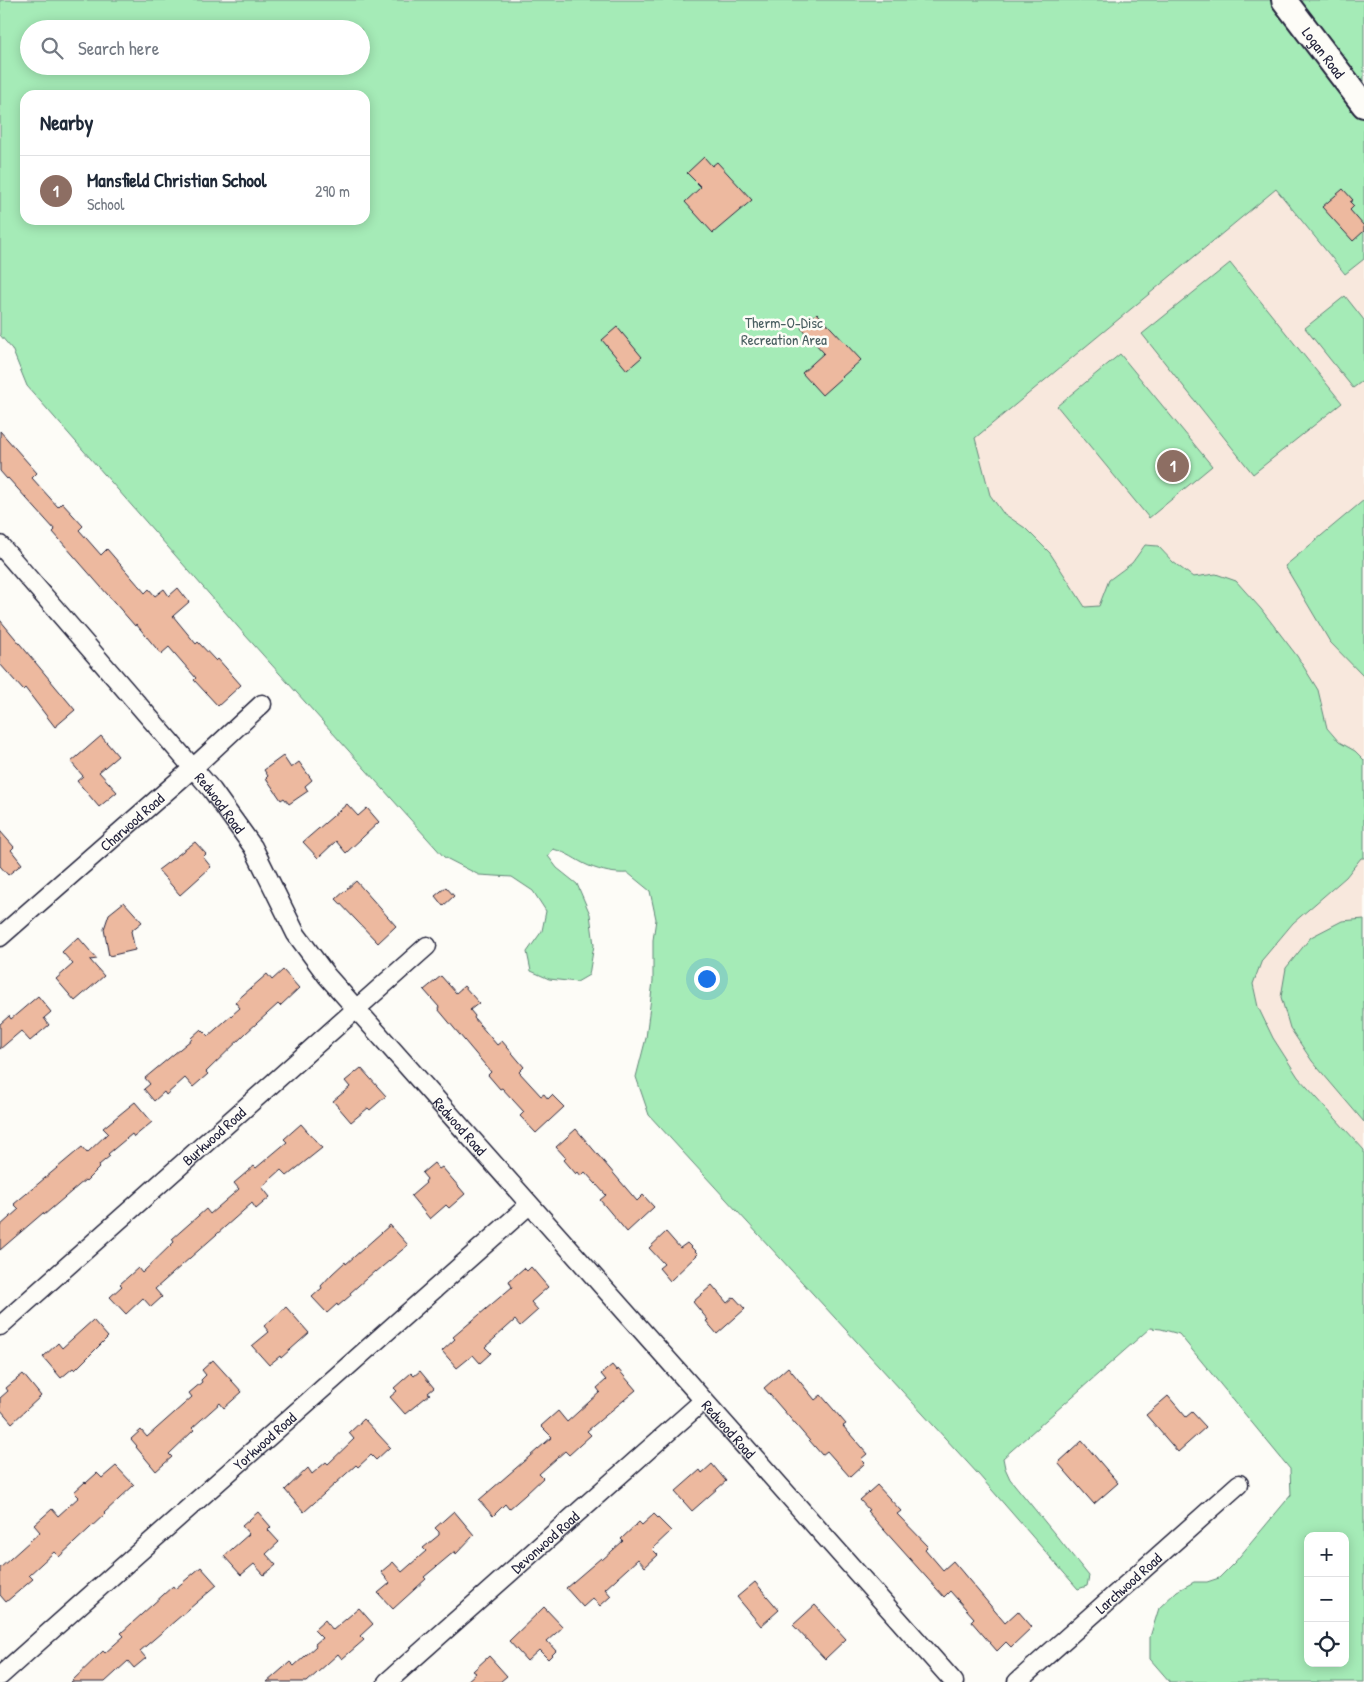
<!DOCTYPE html>
<html lang="en">
<head>
<meta charset="utf-8">
<style>
	body { margin:0; font-family:"Patrick Hand",sans-serif; background:#f6f6f7; color:#1f2937 }
	.controls { position:absolute; right:15px; bottom:15px; display:grid; overflow:hidden; border-radius:10px; box-shadow:0 2px 12px #0003 }
	.controls button { width:45px; height:45px; display:grid; place-items:center; padding:0; border:0; border-bottom:1px solid #e0e1e3; background:#fff; color:#1f2937; font:25px sans-serif }
	.you { position:absolute; left:706px; top:978px; width:18px; height:18px; margin:-12px; border:4px solid #fff; border-radius:50%; background:#1a73e8; box-shadow:0 0 0 8px #1a73e833 }
	.badge { display:grid; place-items:center; width:32px; height:32px; border-radius:50%; background:#0b8043; color:#fff; font-size:16px; font-weight:700 }
	.pin { position:absolute; translate:-50% -50%; border:2px solid #fff; box-shadow:0 1px 5px #0006 }
	.list { margin:0; padding:0; list-style:none }
	h2 { display:flex; justify-content:space-between; align-items:center; height:65px; margin:0; padding:0 20px; font-size:21px }
	h2 small { font-size:16px; font-weight:400; color:#747a83 }
	.list li { display:grid; grid-template-columns:32px 1fr auto; gap:15px; align-items:center; box-sizing:border-box; height:70px; padding:0 20px; border-top:1px solid #e0e1e3 }
	.list b { display:block; font-size:19px; white-space:nowrap }
	.list p { margin:0; font-size:16px; white-space:nowrap; color:#747a83 }
	.list em { font-size:16px; font-style:normal; color:#747a83 }
	.icon { flex:none; width:28px; height:28px; fill:none; stroke:currentColor; stroke-width:2; stroke-linecap:round; stroke-linejoin:round }
	.map { position:relative; flex:none; width:1364px; height:1682px; overflow:hidden }
	.search { position:absolute; background:#fff; box-shadow:0 2px 12px #0003; left:20px; top:20px; width:350px; height:55px; display:flex; align-items:center; gap:12px; box-sizing:border-box; padding:0 18px; border-radius:28px; color:#747a83; font-size:19px }
	.panel { position:absolute; background:#fff; box-shadow:0 2px 12px #0003; left:20px; top:90px; width:350px; height:135px; border-radius:15px }
	.map>svg:first-child { display:block }
	.built { fill:#f8e8dd }
	.green { fill:#a5ebb7; stroke:#648679; fill-rule:evenodd }
	.building { fill:#edb99f; stroke:#22223b }
	.lines { fill:none; stroke-linecap:round; stroke-linejoin:round }
	.street-casing { stroke:#22223b; stroke-width:21 }
	.secondary-casing { stroke:#22223b; stroke-width:28 }
	.street { stroke:#fdfcf7; stroke-width:18 }
	.secondary { stroke:#fdfcf7; stroke-width:24 }
	.labels { text-anchor:middle; dominant-baseline:central; stroke-width:5; stroke-linejoin:round; paint-order:stroke }
	.street-label { font-size:15px; fill:#22223b; stroke:#fdfcf7 }
	.park-label { font-size:15px; fill:#495e60; stroke:#fdfcf7 }
</style>
</head>
<body>
<div class="map">
<svg width="1364" height="1682" viewBox="0 0 1364 1682">
	<rect width="100%" height="100%" fill="#fdfcf7"/>
	<filter id="ink" filterUnits="userSpaceOnUse"><feTurbulence type="fractalNoise" baseFrequency=".02" numOctaves="2"/><feDisplacementMap in="SourceGraphic" scale="10" xChannelSelector="R" yChannelSelector="G"/><feConvolveMatrix kernelMatrix="1 2 1 2 8 2 1 2 1" color-interpolation-filters="sRGB"/></filter>
	<g filter="url(#ink)">
		<!-- built -->
		<path class="built" d="M1276 189 1344 274 1364 259V760L1355 751 1339 742 1327 727 1318 690 1297 656 1261 609 1236 581 1216 574 1193 577 1173 562 1158 546 1145 545 1132 563 1109 580 1099 606 1085 607 1050 553 1025 528 1003 513 990 495 975 438Z
			M1361 858H1364V1150L1298 1077 1273 1038 1258 1007 1253 984 1262 960 1293 923 1346 877Z"/>
		<!-- green -->
		<path class="green" d="M0 0H1274L1364 118V259L1345 274 1276 189 975 438 990 495 1003 513 1025 528 1050 553 1085 607 1099 606 1109 580 1132 563 1145 545 1158 546 1173 562 1193 577 1216 574 1236 581 1261 609 1297 656 1318 690 1327 728 1339 742 1355 751 1364 760V858H1361L1346 877 1293 923 1262 960 1253 984 1258 1007 1273 1038 1298 1077 1364 1150V1682H1170L1150 1659V1637L1159 1608 1177 1591 1194 1582H1207L1219 1578 1235 1562 1291 1495 1290 1469 1179 1334 1161 1329 1150 1328 1003 1458 1005 1468 1010 1479 1089 1576 1087 1586 1078 1589 978 1474 649 1115 636 1077 646 1038 653 981V940L656 919 650 891 628 873C614 874 602 871 589 866 575 860 569 853 553 849L548 856 557 868 577 884 590 914 594 945 589 975 577 982 549 979 531 971 527 952 542 931 546 911 533 891 512 877 479 875 444 857 245 635 27 386 12 349 0 335ZM29 29H361V66H29ZM25 95H365V220H25ZM1308 1536H1345V1663H1308Z
			M1303 0H1364V92L1298 4Z
			M1230 263 1342 403 1253 474 1142 334Z
			M1345 296 1364 320V380L1353 388 1305 328Z
			M1120 354 1212 466 1149 518 1057 406Z
			M1364 500V677L1330 642 1285 566Z
			M1364 919V1122L1312 1061 1290 1028 1281 997 1286 968 1311 937 1342 921Z"/>
		<!-- building -->
		<path class="building" d="M704 157 712 166 717 162 752 200 713 233 685 202 701 187 687 173Z
			M1343 189 1353 200 1350 202 1354 206 1350 210 1364 226V231L1353 241 1322 207Z
			M817 313 861 360 822 395 802 373 824 353 801 328Z
			M617 327 642 357 627 370 602 340Z
			M0 431 37 473 32 478 58 507 62 503 83 526 79 530 101 555 107 549 145 593 149 589 155 596 164 589 169 596 178 588 189 602 173 616 196 644 198 642 216 661 218 659 241 685 218 706 194 680 196 678 169 647 161 654 136 624 135 626 53 532 55 530 8 478 7 479 0 471Z
			M0 620 75 710 55 727 25 688 23 690 0 664Z
			M101 736 118 756 99 772 117 792 99 807 77 781 83 776 71 762Z
			M283 756 291 768 299 762 312 780 305 786 308 791 289 804 284 798 281 800 266 778 268 776 264 770Z
			M347 804 358 816 367 808 379 822 346 853 336 841 318 858 303 842Z
			M0 831 14 847 11 850 22 864 8 875 0 866Z
			M195 842 206 854 203 857 211 867 180 895 158 870Z
			M356 881 396 926 378 943 336 899Z
			M446 887 454 896 443 906 435 896Z
			M124 902 142 922 131 931 135 950 109 956 104 929 109 914Z
			M78 937 97 959 90 960 104 976 75 1001 56 979 73 964 62 952Z
			M283 970 299 988 280 1006 278 1004 246 1033 206 1072 208 1074 193 1087 185 1078 166 1095 164 1092 154 1101 144 1089 150 1084 145 1078 192 1039 191 1038 201 1029 208 1036 240 1008 235 1002 267 974 272 980Z
			M441 976 456 993 464 986 479 1003 470 1010 475 1016 474 1018 497 1045 502 1041 524 1067 519 1072 541 1096 544 1094 548 1099 552 1095 564 1107 536 1133 520 1116 524 1112 502 1088 500 1089 488 1075 491 1072 438 1009 439 1007 424 990Z
			M38 996 51 1012 44 1018 49 1025 30 1041 21 1031 0 1049V1024L9 1016 11 1019Z
			M361 1068 386 1096 370 1110 368 1108 351 1122 333 1101 350 1087 345 1081Z
			M135 1102 152 1122 134 1137 132 1134 108 1154 110 1156 99 1165 100 1167 86 1181 85 1180 44 1215 43 1213 0 1250V1226L19 1209 14 1204 82 1147 87 1153 108 1133 103 1128Z
			M301 1124 322 1148 287 1176 281 1170 262 1187 270 1197 256 1209 252 1203 155 1289 162 1297 151 1307 143 1298 126 1314 110 1297 122 1286 120 1284 138 1268 142 1273 174 1242 172 1239 206 1209 210 1214 239 1189 234 1183 254 1166 256 1168 287 1142 284 1139Z
			M576 1129 637 1201 643 1195 654 1207 627 1232 600 1200 606 1195 585 1172 581 1176 578 1172 576 1174 564 1160 566 1158 556 1147Z
			M434 1163 439 1169 442 1167 465 1194 449 1208 446 1205 430 1219 411 1196 426 1183 425 1182 427 1179 422 1173Z
			M390 1225 408 1245 376 1272 375 1271 350 1293 351 1295 338 1306 337 1304 327 1313 312 1297 322 1288 321 1286 332 1274 345 1262 346 1264Z
			M666 1232 680 1248 687 1243 698 1254 670 1281 659 1268 664 1264 649 1248Z
			M531 1267 548 1287 531 1302 538 1310 520 1326 515 1320 485 1347 491 1353 480 1363 473 1355 457 1368 442 1351 455 1339 453 1337 512 1287 509 1281 524 1268 527 1271Z
			M712 1285 727 1303 734 1297 745 1309 717 1334 706 1321 708 1320 693 1302Z
			M286 1307 309 1333 281 1358 280 1356 269 1365 252 1346 269 1332 264 1326Z
			M93 1320 108 1337 75 1370 73 1368 61 1378 43 1357 58 1343 62 1348Z
			M213 1360 242 1392 224 1408 220 1403 192 1428 194 1430 169 1454 172 1457 156 1471 136 1447 137 1446 131 1439 141 1430 147 1437 192 1397 189 1393 202 1382 201 1380 206 1375 202 1370Z
			M612 1365 617 1371 618 1369 636 1390 587 1431 591 1435 569 1455 565 1451 539 1474 543 1478 525 1495 509 1509 505 1504 493 1516 479 1500 552 1437 541 1426 558 1411 567 1422 600 1392 597 1388 606 1380 601 1374Z
			M788 1367 815 1400 821 1395 846 1424 843 1426 867 1454 861 1459 865 1463 850 1477 827 1451 822 1455 764 1388Z
			M420 1371 434 1388 428 1393 430 1394 405 1414 390 1397 397 1391 394 1388 411 1373 414 1376Z
			M23 1374 41 1396 12 1423 0 1409V1398L8 1391 6 1388Z
			M1168 1396 1186 1417 1192 1412 1206 1427 1178 1452 1146 1415Z
			M364 1419 390 1447 376 1460 371 1455 358 1467 356 1465 304 1512 285 1490 308 1468 312 1474 326 1462 328 1464 354 1439 349 1433Z
			M1082 1441 1118 1483 1094 1504 1058 1463Z
			M712 1464 726 1481 692 1511 675 1492 700 1470 702 1473Z
			M116 1466 134 1485 104 1513 105 1514 59 1557 54 1552 29 1575 33 1579 6 1602 0 1595V1568L40 1532 34 1525 52 1509 58 1516 79 1497 74 1492 85 1482 86 1483 97 1473 102 1478Z
			M877 1485 901 1511 897 1514 928 1546 925 1549 943 1570 953 1561 1005 1623 1018 1611 1032 1627 1011 1647 1006 1642 997 1651 971 1621 974 1618 950 1591 944 1597 867 1511 869 1510 860 1500Z
			M454 1511 474 1535 456 1554 455 1551 424 1577 426 1579 393 1609 378 1593 390 1583 381 1572 393 1562 402 1572 426 1551 423 1548 439 1535V1532L435 1528Z
			M258 1512 271 1527 268 1530 279 1542 266 1554 276 1565 264 1575 254 1564 241 1575 224 1556 249 1534 242 1526Z
			M654 1514 671 1531 652 1549 658 1555 645 1567 638 1559 605 1589 611 1596 600 1606 593 1598 583 1607 566 1588 601 1558 602 1560 623 1541 621 1539 639 1522 642 1525Z
			M201 1567 217 1585 140 1651 146 1658 134 1668 128 1661 105 1682H71L103 1651 105 1653 124 1636 121 1633 173 1586 175 1589Z
			M755 1582 779 1610 761 1626 737 1597Z
			M815 1605 846 1639 825 1659 793 1625Z
			M544 1607 563 1627 547 1641 556 1651 548 1659 539 1650 527 1661 509 1641Z
			M359 1608 373 1624 360 1636 364 1640 342 1659 338 1654 307 1682H267L290 1662 294 1666 316 1646 315 1644 322 1638 314 1630 325 1620 333 1630Z
			M489 1656 507 1676 500 1682H466L476 1673 473 1671Z"/>
		<g class="lines">
			<defs>
				<g id="street">
					<path id="s1" d="M0 545 212 790 253 847 296 934 327 976 954 1682"/>
					<path id="s2" d="M0 937 193 768 262 704"/>
					<path id="s3" d="M0 1326 427 946"/>
					<path id="s4" d="M0 1676 529 1205"/>
					<path id="s5" d="M387 1682 703 1401"/>
					<path id="s6" d="M1017 1682 1239 1484"/>
				</g>
				<g id="secondary">
					<path id="s7" d="M1284 0 1364 105"/>
				</g>
			</defs>
			<!-- street casing -->
			<use href="#street" class="street-casing"/>
			<!-- secondary casing -->
			<use href="#secondary" class="secondary-casing"/>
			<!-- street -->
			<use href="#street" class="street"/>
			<!-- secondary -->
			<use href="#secondary" class="secondary"/>
		</g>
	</g>
	<g class="labels">
		<!-- street labels -->
		<g class="street-label">
			<text stroke="none"><textPath href="#s7" startOffset="66">Logan Road</textPath></text>
			<text stroke="none"><textPath href="#s1" startOffset="339">Redwood Road</textPath></text>
			<text stroke="none"><textPath href="#s2" startOffset="175">Charwood Road</textPath></text>
			<text stroke="none"><textPath href="#s1" startOffset="744">Redwood Road</textPath></text>
			<text stroke="none"><textPath href="#s3" startOffset="286">Burkwood Road</textPath></text>
			<text stroke="none"><textPath href="#s1" startOffset="1149">Redwood Road</textPath></text>
			<text stroke="none"><textPath href="#s4" startOffset="354">Yorkwood Road</textPath></text>
			<text stroke="none"><textPath href="#s5" startOffset="211">Devonwood Road</textPath></text>
			<text stroke="none"><textPath href="#s6" startOffset="149">Larchwood Road</textPath></text>
		</g>
		<!-- park labels -->
		<g class="park-label">
			<text x="784" y="322">Therm-O-Disc<tspan x="784" dy="17">Recreation Area</tspan></text>
		</g>
	</g>
</svg>
<div class="controls">
<button>+</button>
<button>−</button>
<button><svg class="icon" aria-label="locate" viewBox="0 0 24 24"><circle cx="12" cy="12" r="6"/><path d="M12 2v4M12 18v4M2 12h4M18 12h4"/></svg></button>
</div>
<div class="you"></div>
<div class="pin badge" style="left:1173px;top:466px;background:#8d6e63">1</div>
<div class="search"><svg class="icon" aria-label="search" viewBox="0 0 24 24"><circle cx="10" cy="10" r="6"/><path d="M15 15l6 6"/></svg>Search here</div>
<section class="panel">
<h2>Nearby<small></small></h2>
<ul class="list">
<li><span class="badge" style="background:#8d6e63">1</span><div><b>Mansfield Christian School</b><p>School</p></div><em>290 m</em></li>
</ul>
</section>
</div>
</body>
</html>
